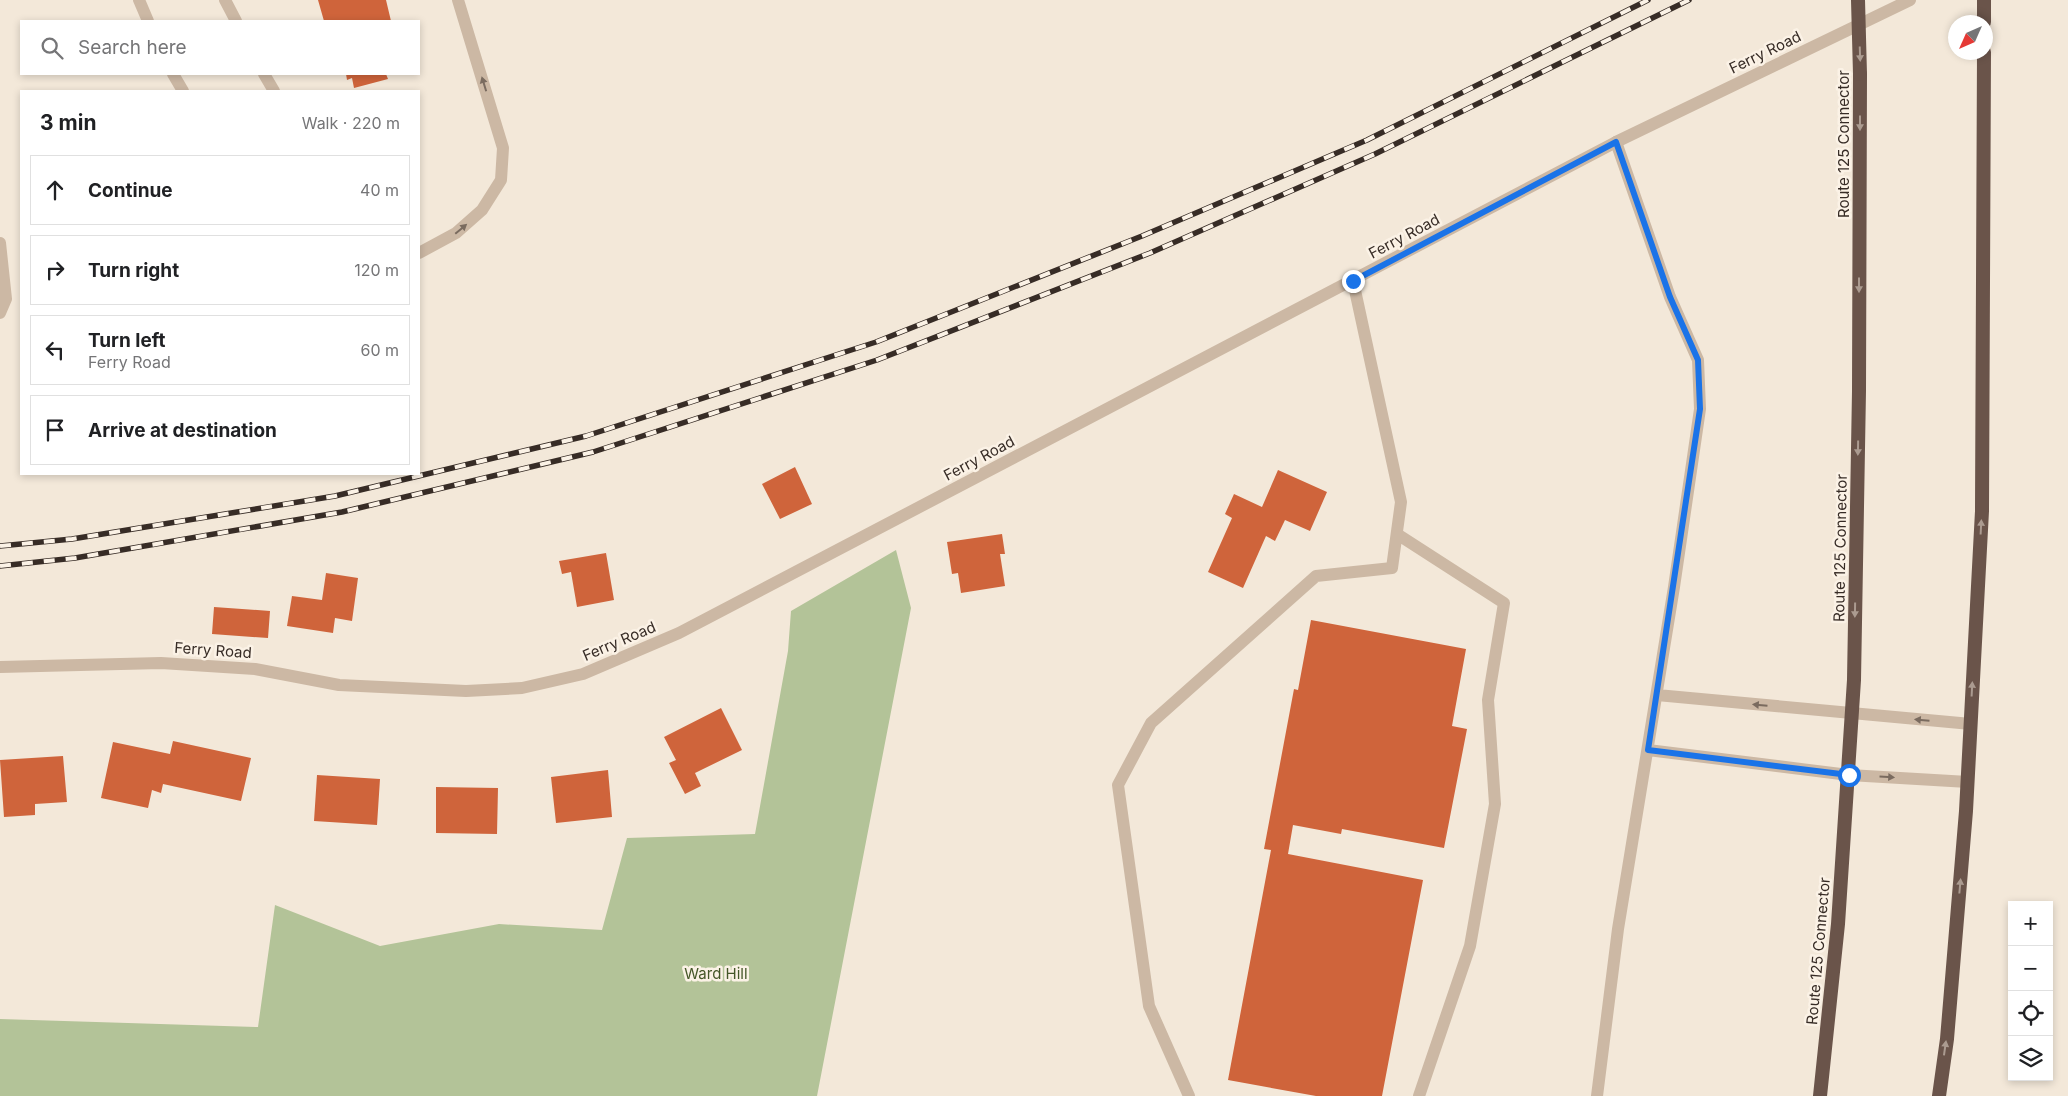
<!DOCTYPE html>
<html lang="en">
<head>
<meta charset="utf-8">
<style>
	body { margin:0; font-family:Inter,sans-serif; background:#f6f6f6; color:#202124 }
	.controls { position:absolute; right:15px; bottom:15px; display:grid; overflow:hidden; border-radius:0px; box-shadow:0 2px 8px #0003 }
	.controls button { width:45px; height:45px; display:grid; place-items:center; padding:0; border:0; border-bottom:1px solid #e0e0e0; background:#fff; color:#202124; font:25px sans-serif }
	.compass { position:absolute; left:1948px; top:15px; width:45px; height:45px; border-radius:50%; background:#fff; box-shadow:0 2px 8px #0003; rotate:225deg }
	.stop { position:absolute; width:15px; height:15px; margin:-11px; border:4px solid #1a73e8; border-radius:50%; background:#fff }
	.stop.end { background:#1a73e8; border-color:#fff; box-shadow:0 1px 5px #0008 }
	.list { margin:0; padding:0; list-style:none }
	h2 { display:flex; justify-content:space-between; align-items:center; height:65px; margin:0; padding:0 20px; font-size:21px }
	h2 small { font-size:16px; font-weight:400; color:#757577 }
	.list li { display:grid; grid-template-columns:32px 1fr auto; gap:15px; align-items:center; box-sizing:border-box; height:70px; margin:0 10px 10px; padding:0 10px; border:1px solid #e0e0e0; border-radius:0px }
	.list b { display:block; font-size:19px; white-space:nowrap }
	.list p { margin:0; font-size:16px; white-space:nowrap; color:#757577 }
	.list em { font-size:16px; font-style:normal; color:#757577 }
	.icon { flex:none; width:28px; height:28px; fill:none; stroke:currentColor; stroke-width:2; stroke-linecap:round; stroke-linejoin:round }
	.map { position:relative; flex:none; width:2068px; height:1096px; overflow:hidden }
	.search { position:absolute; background:#fff; box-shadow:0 2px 8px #0003; left:20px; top:20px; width:400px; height:55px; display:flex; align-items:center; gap:12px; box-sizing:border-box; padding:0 18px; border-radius:0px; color:#757577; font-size:19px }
	.panel { position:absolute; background:#fff; box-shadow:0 2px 8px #0003; left:20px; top:90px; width:400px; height:385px; border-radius:0px }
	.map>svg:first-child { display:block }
	.green { fill:#b3c398 }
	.building { fill:#cf643b }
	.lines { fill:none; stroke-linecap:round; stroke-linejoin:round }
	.service { stroke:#ccb8a4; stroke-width:12 }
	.tertiary { stroke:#ccb8a4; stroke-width:12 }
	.trunk { stroke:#6a544a; stroke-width:14 }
	.rail-casing { stroke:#372c26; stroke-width:5.5 }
	.rail { stroke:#fbf2e6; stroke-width:4; stroke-dasharray:11; stroke-linecap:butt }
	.trunk-bridge { stroke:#6a544a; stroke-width:14 }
	.oneway { fill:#ab9b90 }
	.oneway2 { fill:#7a6b5f }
	.route { stroke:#1a73e8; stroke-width:6 }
	.labels { text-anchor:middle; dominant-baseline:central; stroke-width:5; stroke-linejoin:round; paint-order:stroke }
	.street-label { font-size:15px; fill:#372c26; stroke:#fbf2e6 }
	.park-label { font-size:15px; fill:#455728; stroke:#fbf2e6 }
</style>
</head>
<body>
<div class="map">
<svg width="2068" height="1096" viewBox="0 0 2068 1096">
	<rect width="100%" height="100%" fill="#f3e8d9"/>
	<!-- green -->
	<path class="green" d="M896 550 911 608 817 1096H0V1019L258 1027 275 905 380 946 499 924 602 930 627 838 755 834 788 651 791 611Z"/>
	<!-- building -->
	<path class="building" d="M318 0H386L391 21H324Z
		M346 74H386L388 79 354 88 352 78 347 80Z
		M795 467 812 504 780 519 762 484Z
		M1278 470 1327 492 1310 531 1285 520 1275 541 1266 536 1243 588 1208 572 1232 518 1225 514 1234 494 1262 507Z
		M1002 534 1005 554H1000L1005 586 961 593 958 573 952 574 947 542Z
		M606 553 614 600 577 607 571 572 562 574 559 561Z
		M326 573 358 578 352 621 335 618 333 633 287 626 292 596 322 600Z
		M214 607 270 611 268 638 212 634Z
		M1311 620 1466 649 1452 726 1467 729 1444 848 1342 829 1341 834 1293 825 1288 854 1423 880 1382 1096H1316L1228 1080 1271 850 1264 849 1294 689 1298 690Z
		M721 708 742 750 695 773 701 786 685 794 669 763 676 760 664 737Z
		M173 741 251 758 241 801 163 784 161 793 152 790 148 808 101 798 113 742 170 754Z
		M63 756 67 802 35 804V815L4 817 0 760Z
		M608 770 612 817 556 823 551 777Z
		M317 775 380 779 377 825 314 821Z
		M436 787 498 788 497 834 436 833Z"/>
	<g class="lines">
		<!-- service -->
		<path class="service" d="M139 0 148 21
			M225 0 236 21
			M173 74 183 91
			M264 74 274 91
			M0 243 6 299 0 313
			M419 253 456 233 482 210 501 180 503 148 458 0
			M1397 534 1504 603 1488 700 1495 804 1470 946 1419 1096
			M1657 695 1971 724
			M1648 750 1849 775 1968 782
			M1189 1096 1149 1006 1118 785 1151 723 1316 576 1392 568 1401 502 1353 281
			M1597 1096 1618 929 1674 587 1700 409 1698 360 1670 297 1616 142"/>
		<!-- tertiary -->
		<path class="tertiary" d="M0 667 161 663 255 669 339 685 466 691 522 688 583 674 679 633 1616 142 1910 0"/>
		<!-- trunk -->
		<path class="trunk" d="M1984 0V22
			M1820 1096 1838 924 1854 680 1859 391 1860 74
			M1939 1096 1947 1039 1966 811 1982 511 1984 52"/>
		<defs>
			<path id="rail" d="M0 546 72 539 335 496 586 436 876 342 1142 236 1367 140 1648 0
				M0 566 75 558 342 512 593 452 877 360 1150 253 1375 154 1689 0"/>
		</defs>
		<!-- rail casing -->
		<use href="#rail" class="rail-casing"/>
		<!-- rail -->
		<use href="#rail" class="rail"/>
		<!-- trunk-bridge -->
		<path class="trunk-bridge" d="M1858 0 1860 74"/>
	</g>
	<!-- one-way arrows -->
	<defs><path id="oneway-solid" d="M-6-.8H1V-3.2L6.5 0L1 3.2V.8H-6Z" transform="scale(1.25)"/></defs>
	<g class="oneway">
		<use href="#oneway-solid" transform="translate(1860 54) rotate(88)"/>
		<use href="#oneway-solid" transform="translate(1860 123) rotate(90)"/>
		<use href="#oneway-solid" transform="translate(1859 285) rotate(90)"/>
		<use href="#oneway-solid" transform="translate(1858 448) rotate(91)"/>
		<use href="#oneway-solid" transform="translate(1981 527) rotate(-87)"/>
		<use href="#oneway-solid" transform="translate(1855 610) rotate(91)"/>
		<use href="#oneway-solid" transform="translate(1972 689) rotate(-87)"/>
		<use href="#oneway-solid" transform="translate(1960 886) rotate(-85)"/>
		<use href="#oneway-solid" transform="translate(1945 1048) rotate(-82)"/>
	</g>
	<g class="oneway2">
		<use href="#oneway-solid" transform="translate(484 84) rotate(-107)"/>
		<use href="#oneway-solid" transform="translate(461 229) rotate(-40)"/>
		<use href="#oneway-solid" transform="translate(1760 705) rotate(-175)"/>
		<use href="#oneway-solid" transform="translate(1922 720) rotate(-175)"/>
		<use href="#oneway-solid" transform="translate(1887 777) rotate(3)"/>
	</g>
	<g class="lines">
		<!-- route -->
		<path class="route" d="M1353 281 1616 142 1670 297 1698 360 1700 409 1648 750 1849 775"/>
	</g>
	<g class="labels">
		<!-- street labels -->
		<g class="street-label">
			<text transform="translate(1765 52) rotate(-26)">Ferry Road</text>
			<text transform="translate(1843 144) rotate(-90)">Route 125 Connector</text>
			<text transform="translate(1404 236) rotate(-28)">Ferry Road</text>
			<text transform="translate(979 458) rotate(-28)">Ferry Road</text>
			<text transform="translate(1840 548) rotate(-89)">Route 125 Connector</text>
			<text transform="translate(619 641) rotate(-23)">Ferry Road</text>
			<text transform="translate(213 650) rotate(4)">Ferry Road</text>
			<text transform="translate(1818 951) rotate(-85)">Route 125 Connector</text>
		</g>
		<!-- park labels -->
		<g class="park-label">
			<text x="716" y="973">Ward Hill</text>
		</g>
	</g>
</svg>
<div class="controls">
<button>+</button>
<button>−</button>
<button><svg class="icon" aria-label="locate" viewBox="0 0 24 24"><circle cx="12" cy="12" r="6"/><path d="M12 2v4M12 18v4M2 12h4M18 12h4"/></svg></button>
<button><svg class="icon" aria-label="layers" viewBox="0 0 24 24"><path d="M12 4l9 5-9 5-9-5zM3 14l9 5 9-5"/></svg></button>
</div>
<svg class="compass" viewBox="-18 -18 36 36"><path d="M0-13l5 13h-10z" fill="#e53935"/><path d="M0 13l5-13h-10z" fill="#757577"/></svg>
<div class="stop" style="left:1849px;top:775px"></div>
<div class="stop end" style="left:1353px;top:281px"></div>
<div class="search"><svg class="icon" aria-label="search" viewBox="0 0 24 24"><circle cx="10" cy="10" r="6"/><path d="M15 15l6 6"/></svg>Search here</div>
<section class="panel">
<h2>3 min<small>Walk · 220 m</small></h2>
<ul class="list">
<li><svg class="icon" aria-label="ahead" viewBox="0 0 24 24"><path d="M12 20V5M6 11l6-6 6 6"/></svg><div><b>Continue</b></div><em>40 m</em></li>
<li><svg class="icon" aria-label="right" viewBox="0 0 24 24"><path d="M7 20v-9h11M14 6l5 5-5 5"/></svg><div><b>Turn right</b></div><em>120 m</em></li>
<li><svg class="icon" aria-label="left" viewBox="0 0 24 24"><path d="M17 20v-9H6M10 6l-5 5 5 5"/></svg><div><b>Turn left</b><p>Ferry Road</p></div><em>60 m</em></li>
<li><svg class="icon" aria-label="arrive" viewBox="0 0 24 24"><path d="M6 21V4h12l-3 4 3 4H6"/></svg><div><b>Arrive at destination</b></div></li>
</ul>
</section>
</div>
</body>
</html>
